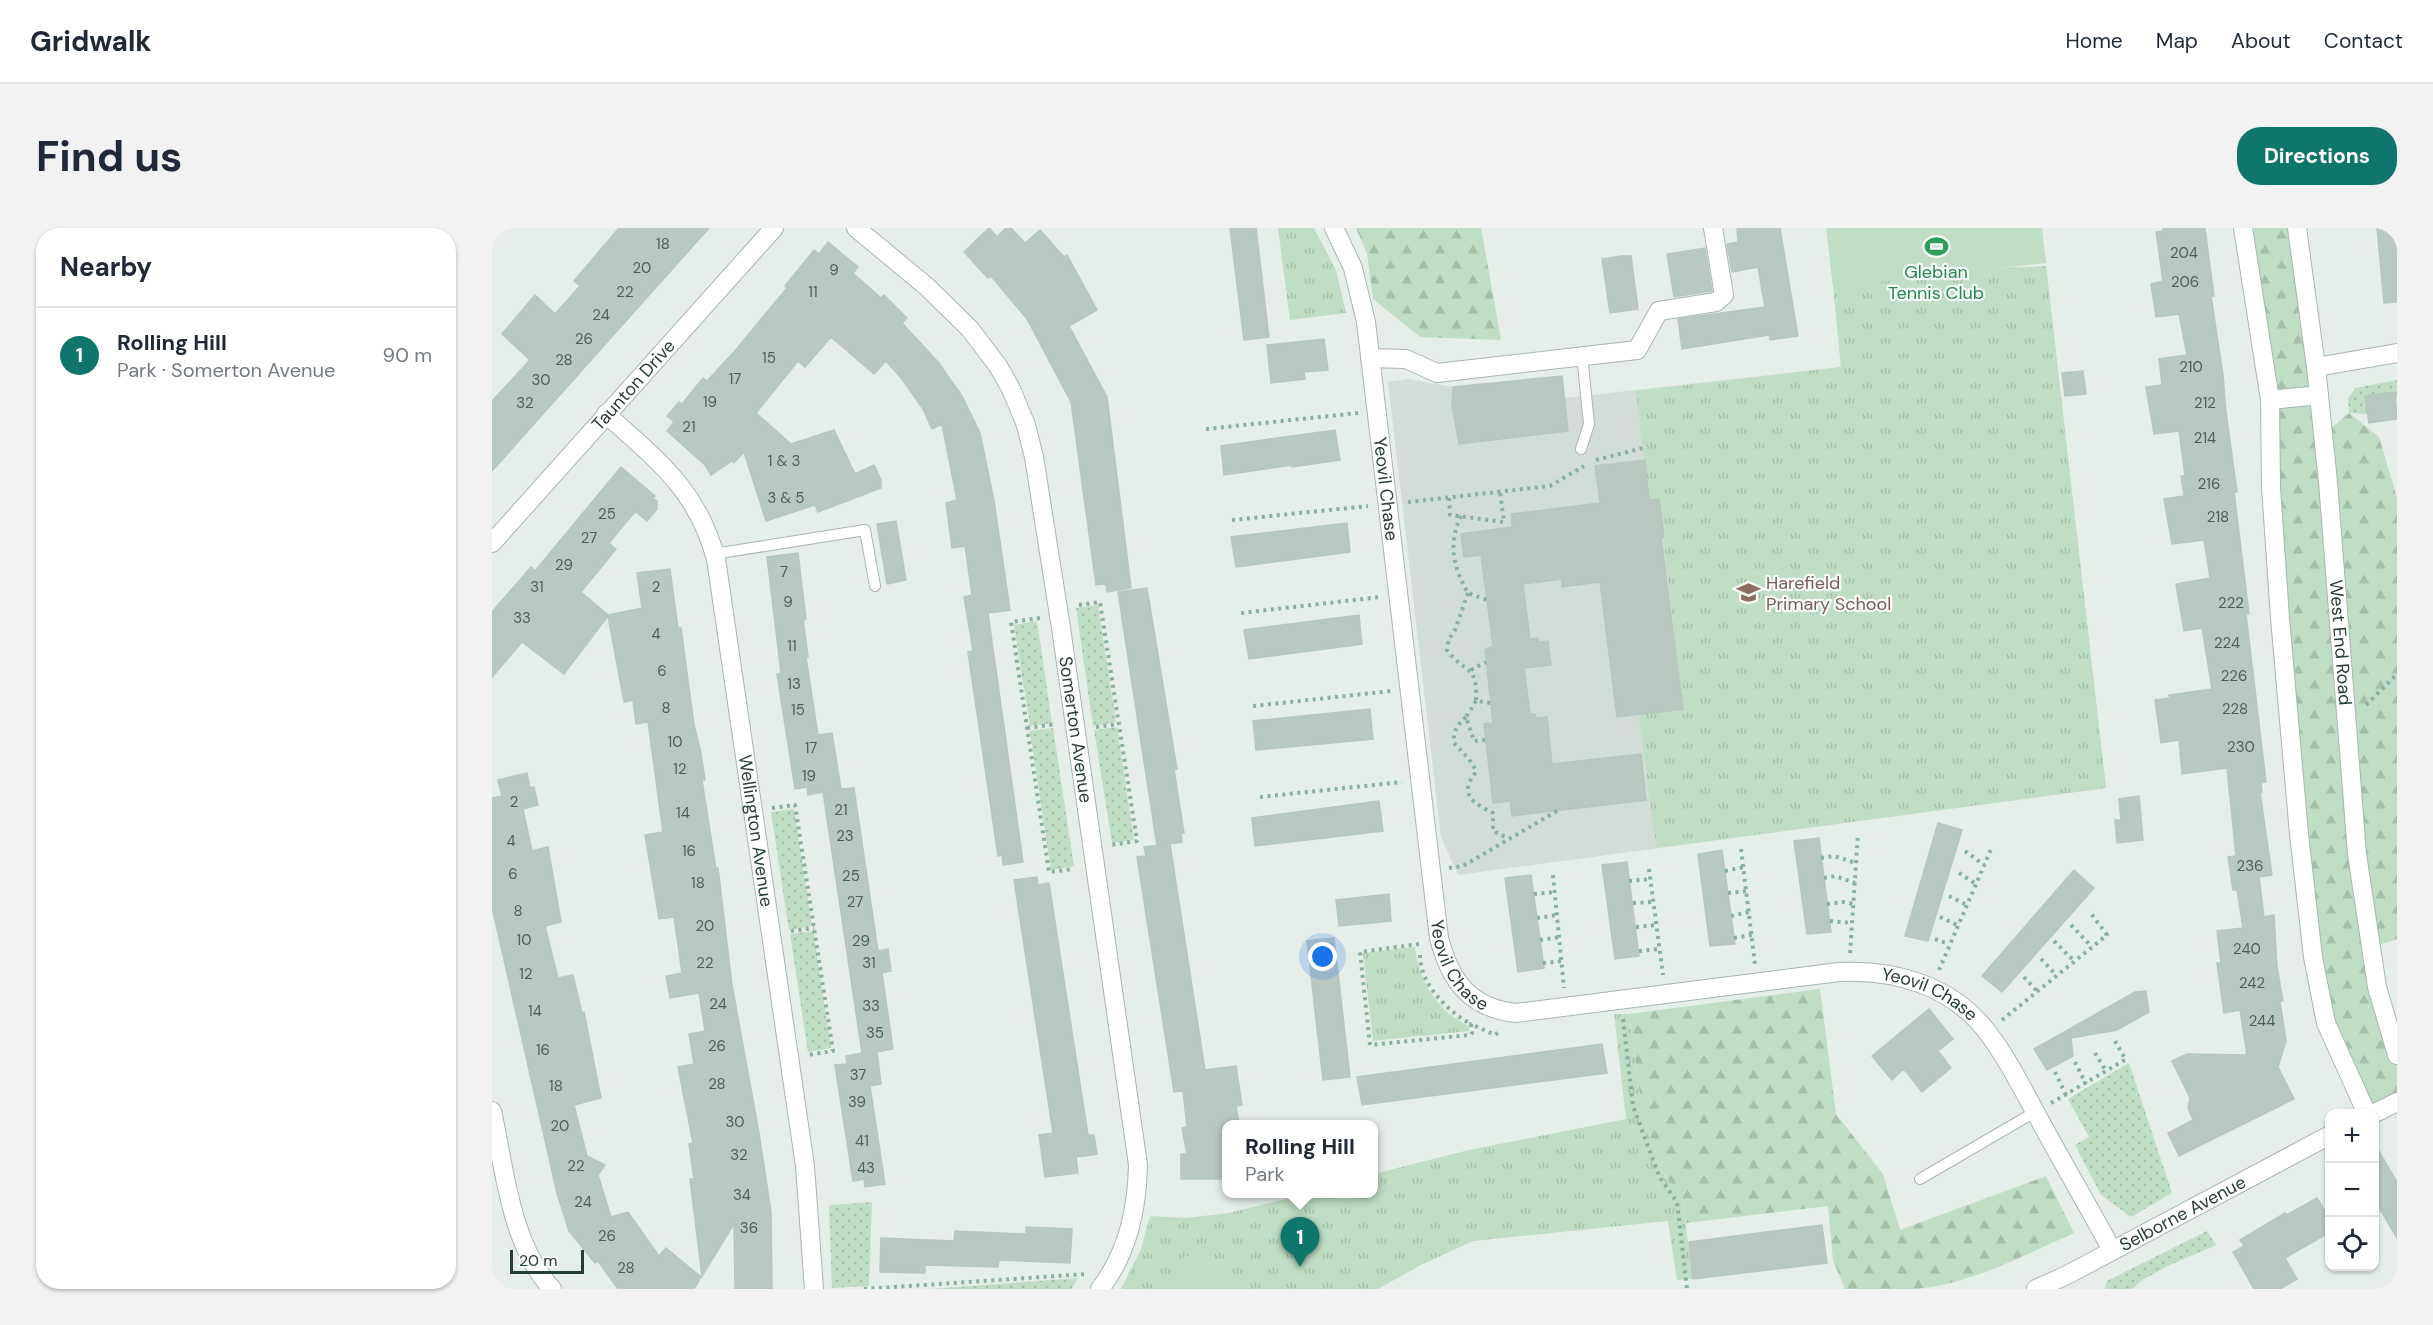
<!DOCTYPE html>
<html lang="en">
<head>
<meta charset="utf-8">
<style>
	body { margin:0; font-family:"DM Sans",sans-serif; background:#f2f2f3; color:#1f2937 }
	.controls { position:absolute; right:18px; bottom:18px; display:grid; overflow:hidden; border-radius:12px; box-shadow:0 2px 4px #0004 }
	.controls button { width:54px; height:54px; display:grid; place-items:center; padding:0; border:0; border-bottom:2px solid #e0e1e3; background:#fff; color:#1f2937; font:30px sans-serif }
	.scale { position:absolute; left:18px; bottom:15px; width:74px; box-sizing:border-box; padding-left:6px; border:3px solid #253f36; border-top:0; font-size:16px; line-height:21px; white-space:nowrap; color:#253f36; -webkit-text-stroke:4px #f6faf8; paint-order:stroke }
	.you { position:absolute; left:831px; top:729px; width:21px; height:21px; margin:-15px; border:4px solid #fff; border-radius:50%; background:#1a73e8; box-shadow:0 0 0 9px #1a73e833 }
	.badge { display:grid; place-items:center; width:39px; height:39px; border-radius:50%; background:#0f766e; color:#fff; font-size:20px; font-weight:700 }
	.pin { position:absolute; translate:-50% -50px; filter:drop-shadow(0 2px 3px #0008) }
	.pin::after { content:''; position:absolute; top:32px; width:21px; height:18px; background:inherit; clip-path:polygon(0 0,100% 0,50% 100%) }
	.popup { position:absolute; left:730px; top:892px; width:156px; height:78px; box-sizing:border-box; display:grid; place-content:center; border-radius:12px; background:#fff; filter:drop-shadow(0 2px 4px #0005); font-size:20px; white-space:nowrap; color:#747a83 }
	.popup b { font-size:22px; color:#1f2937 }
	.popup::after { content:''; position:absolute; left:50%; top:100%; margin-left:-12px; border:12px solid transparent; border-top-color:#fff }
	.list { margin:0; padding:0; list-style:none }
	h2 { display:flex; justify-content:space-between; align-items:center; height:78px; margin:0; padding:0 24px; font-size:26px }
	h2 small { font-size:20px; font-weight:400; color:#747a83 }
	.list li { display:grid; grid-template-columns:39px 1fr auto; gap:18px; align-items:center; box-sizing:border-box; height:96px; padding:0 24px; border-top:2px solid #e0e1e3 }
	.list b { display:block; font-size:22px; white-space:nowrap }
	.list p { margin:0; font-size:20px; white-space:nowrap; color:#747a83 }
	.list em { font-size:20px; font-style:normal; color:#747a83 }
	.icon { flex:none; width:33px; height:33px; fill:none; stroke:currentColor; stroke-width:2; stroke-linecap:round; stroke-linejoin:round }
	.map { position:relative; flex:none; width:1905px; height:1061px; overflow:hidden; border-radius:24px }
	header { display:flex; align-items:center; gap:36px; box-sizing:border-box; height:84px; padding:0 30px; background:#fff; border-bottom:2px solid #e0e1e3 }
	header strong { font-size:28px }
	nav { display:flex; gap:33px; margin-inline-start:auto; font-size:21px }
	.intro { display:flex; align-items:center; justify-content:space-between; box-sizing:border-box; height:144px; padding:0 36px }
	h1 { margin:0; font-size:42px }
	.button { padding:15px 27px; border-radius:24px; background:#0f766e; color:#fff; font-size:21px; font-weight:700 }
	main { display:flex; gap:36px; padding:0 36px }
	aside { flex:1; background:#fff; border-radius:24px; box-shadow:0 2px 4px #0004 }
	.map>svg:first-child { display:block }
	.built { fill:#d3ddd8 }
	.grass { fill:url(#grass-dots) }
	.forest { fill:url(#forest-firs) }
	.park { fill:url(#park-tufts) }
	.pitch { fill:#bfdec5 }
	.building { fill:#bac8c2; stroke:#b7c7c0; stroke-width:1.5 }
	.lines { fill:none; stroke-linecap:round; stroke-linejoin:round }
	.service-casing { stroke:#a8b6b0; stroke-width:12 }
	.minor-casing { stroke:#a8b6b0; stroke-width:20 }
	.tertiary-casing { stroke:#a8b6b0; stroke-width:20 }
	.path { stroke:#87b0a1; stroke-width:4; stroke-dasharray:3 4.5; stroke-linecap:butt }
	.service { stroke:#fff; stroke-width:10 }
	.minor { stroke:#fff; stroke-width:18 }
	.tertiary { stroke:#fff; stroke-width:18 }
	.labels { text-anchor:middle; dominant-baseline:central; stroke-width:4.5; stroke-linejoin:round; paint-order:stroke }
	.number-label { font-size:15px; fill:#4a6159 }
	.leisure-label { font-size:18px; fill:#27864d; stroke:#f6faf8 }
	.street-label { font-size:18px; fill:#253f36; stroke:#f6faf8 }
	.education-label { font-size:18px; fill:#785e54; stroke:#f6faf8; text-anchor:start }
</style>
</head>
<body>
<header>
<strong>Gridwalk</strong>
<nav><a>Home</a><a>Map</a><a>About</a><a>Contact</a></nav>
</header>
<div class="intro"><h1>Find us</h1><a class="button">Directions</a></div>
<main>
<aside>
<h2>Nearby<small></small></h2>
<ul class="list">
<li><span class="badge">1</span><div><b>Rolling Hill</b><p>Park · Somerton Avenue</p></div><em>90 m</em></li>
</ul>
</aside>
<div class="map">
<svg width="1905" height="1061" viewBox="0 0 1905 1061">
	<defs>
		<pattern id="grass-dots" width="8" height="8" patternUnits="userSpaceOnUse" patternTransform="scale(1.5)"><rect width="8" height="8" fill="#bfdec5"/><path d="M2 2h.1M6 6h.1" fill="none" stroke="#a4c0aa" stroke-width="1.8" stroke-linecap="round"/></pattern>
		<pattern id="forest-firs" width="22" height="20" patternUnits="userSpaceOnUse" patternTransform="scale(1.5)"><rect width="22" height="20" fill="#bfdec5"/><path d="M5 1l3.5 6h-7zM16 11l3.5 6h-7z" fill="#a4c0aa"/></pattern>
		<pattern id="park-tufts" width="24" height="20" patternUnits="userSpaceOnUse" patternTransform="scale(1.5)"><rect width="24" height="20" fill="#bfdec5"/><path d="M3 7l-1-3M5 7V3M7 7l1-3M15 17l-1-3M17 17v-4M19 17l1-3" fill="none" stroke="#a4c0aa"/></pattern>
	</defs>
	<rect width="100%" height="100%" fill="#e5eee9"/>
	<!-- built -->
	<path class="built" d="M1554 38 1614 560 966 647 949 609 896 154 917 151 961 159 1070 148 1073 170 1349 139 1342 61Z"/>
	<!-- grass -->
	<path class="grass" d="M1905 152V171L1902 164 1873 168 1876 186 1857 185 1856 171 1863 160Z
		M606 377 624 494 601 498 584 380Z
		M545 393 560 495 538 498 522 397Z
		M625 499 642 612 620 615 602 502Z
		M561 500 582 638 559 642 538 503Z
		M302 581 320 698 297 702 279 584Z
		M321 703 339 820 316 824 298 706Z
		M1637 835 1680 965 1639 989 1609 967 1583 917 1597 909 1576 871Z
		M380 974 377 1058 340 1060 337 977Z
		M1715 1003 1724 1017 1680 1036 1650 1052 1640 1061H1613L1615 1053Z
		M586 1050 579 1061H438Z"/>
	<!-- forest -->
	<path class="forest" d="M864 0H989L1009 112 928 109 881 71 875 25Z
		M1751 0H1805L1832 206 1857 185 1887 209 1905 270V711L1880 719 1905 827V874L1881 885 1834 795Z
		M1328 761 1344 886 1391 946 1408 1002 1554 948 1582 1005C1530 1028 1480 1056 1422 1061 1400 1061 1376 1061 1353 1061L1341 1032 1336 978 1194 995 1190 969 1171 945 1150 883 1137 786Z"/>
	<!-- park -->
	<path class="park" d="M786 0H822L844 42 854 85 798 92Z
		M1554 38 1614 560 1164 620 1147 486 1191 480 1167 271 1157 272 1144 163 1349 139 1340 48Z
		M923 719C926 752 946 784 977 798V803L881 813 871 725Z
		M1122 786H1137L1150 883 1171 945 1190 969 1201 1051 1185 1052 1176 993 981 1013 929 1037 886 1061H629L649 1021 658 988 693 990 737 985 814 966H882V946L977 922 1134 891Z"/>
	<!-- pitch -->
	<path class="pitch" d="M1334 0H1550L1554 35 1341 59Z
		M693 1027 753 1057 751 1061H676Z"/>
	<!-- building -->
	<path class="building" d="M127 0H217L0 243V173L38 132 10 106 43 67 63 86 88 58 82 53Z
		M497 0 505 9 514 0H519L533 15 548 2 572 29 575 27 605 82 577 98 615 169 639 360 615 364 614 356 604 357 579 174 535 91 499 48 496 50 472 24Z
		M738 0H764L777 109 752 112Z
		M1254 0H1288L1306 108 1278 112 1277 107 1190 121 1186 91 1273 79 1266 39 1240 44 1235 16 1246 14 1245 1Z
		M1671 0H1713L1722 68H1719L1731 147 1734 184 1745 264H1742L1757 386H1754L1774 554 1769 555 1770 564H1768L1780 647 1767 649 1772 689 1782 687 1785 739 1791 773H1788L1794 813 1786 839 1802 871 1687 928 1676 905 1701 892 1696 880 1698 870 1680 833 1695 826 1755 827 1748 782 1732 785 1725 735H1729L1725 703 1751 700 1745 662H1741L1736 629 1744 628 1735 540 1690 546 1687 512 1669 515 1663 472 1678 470 1677 467 1720 461 1710 400 1692 403 1684 356 1718 350 1712 312 1680 316 1672 271 1692 268 1689 248H1693L1687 203 1662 206 1654 159 1670 157 1667 131 1695 127 1687 86 1664 89 1659 56 1671 53 1664 4 1671 3Z
		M1885 0H1905V74L1892 75Z
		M336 14 366 39 361 45 389 70 392 67 415 90 410 95 446 134 470 168 488 205 502 273 518 382 496 385 531 634 511 637 510 627 506 628 476 424 481 423 472 369 480 367 473 318 460 320 454 275 465 272 450 196 440 201 431 181 410 151 394 133 382 146 339 109 313 139 306 133 264 185 299 216 342 202 363 246 382 237 389 252V260L326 284 323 277 274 293 252 224 242 235 240 233 219 247 213 237 175 203 182 194 175 188 187 174 190 176 211 150 215 153 242 124 295 60 293 58 322 22 327 26Z
		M1213 20 1220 63 1182 69 1175 26Z
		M1130 28H1139L1146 81 1118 85 1110 31Z
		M832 111 836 142 812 144 813 151 779 155 775 117Z
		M1591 143 1594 166 1573 168 1570 145Z
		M1070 148 1076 203 967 216 960 177 961 159Z
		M1903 164 1905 191 1877 195 1873 168Z
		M843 202 848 232 800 239V237L732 247 729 218Z
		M1153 232 1157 272 1167 271 1172 309H1169L1191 481 1125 489 1108 354 1070 359V351L1031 356 1038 411 1046 410V414L1056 413 1059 437 1032 440 1038 486H1043L1044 490 1055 489 1060 536 1149 526 1154 572 1020 588 1018 573 1001 575 992 496 1001 495 993 422 1001 418 989 327 972 329 969 306 1020 299 1019 286 1108 275 1103 238Z
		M129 239 163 268 161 270 165 273V281L155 293 144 284 141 286 117 315 124 321 89 364 116 387 150 380 145 345 178 341 186 400H189L202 497 209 525 213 552H210L224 641 226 640 240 757 267 905 279 984 280 1061H243L242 996 210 1048 198 951H202L197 916 201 915 186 839 202 836 197 806 213 803 207 765 178 770 174 748 190 745 182 689 167 691 153 607 171 604 156 494 144 496 141 472 132 474 116 388 72 446 30 414 0 449V384L39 339 43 343Z
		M404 293 414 352 395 356 385 296Z
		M855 295 858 324 744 339 739 309Z
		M306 325 314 391H311L316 429H314L326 507 340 505 349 561 362 560 386 723 396 721 399 743 390 745 401 821 385 824 389 856 378 858 393 956 373 959 372 951 361 953 343 837 355 836 354 828 370 825 331 564 316 567 315 559 303 561 285 446 289 445 275 329Z
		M655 360 685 541H682L692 605H689L690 614 665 618 626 364Z
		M867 387 870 416 757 431 752 402Z
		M878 481 881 511 764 522 761 493Z
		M35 545 38 560 42 559 46 577 31 581 40 623 56 619 69 694 53 698 66 750 81 747 90 785 92 784 109 870 82 877 95 928 113 937 106 947 119 989 136 984 167 1028 174 1020 209 1049 202 1061H126L106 1033 103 1035 77 1003 65 965 0 679V570L10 568 6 552Z
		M1647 568 1651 612 1625 615 1623 592H1629L1627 571Z
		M887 573 891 603 763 618 760 590Z
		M1446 595 1470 602 1436 713 1413 708Z
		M1327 610 1339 704 1315 706 1302 613Z
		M678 616 713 842 744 838 750 877 744 878 747 897H735V951H689V926H695L690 900 695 899 691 863 682 864 645 629 654 628 652 619Z
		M1230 622 1243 716 1218 718 1206 626Z
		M1135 634 1147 728 1123 731 1110 637Z
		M1582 642 1602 660 1510 764 1490 748Z
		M1039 647 1052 740 1026 744 1013 650Z
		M545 649 546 657 557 655 596 907H602L605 926 584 929 586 945 553 949 547 907 561 905 522 652Z
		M897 666 899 693 847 698 844 672Z
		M842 710 858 849 831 852 815 713Z
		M1654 763 1657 784 1625 802 1579 810 1581 828 1555 842 1542 821 1643 764Z
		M1437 781 1461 811 1446 823 1459 840 1430 864 1412 841 1400 852 1380 828Z
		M1110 816 1115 845 870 877 865 849Z
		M1882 915 1905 954V1010L1882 971Z
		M1825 970 1838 991V1004L1793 1030 1805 1051 1788 1061H1762L1741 1024 1752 1018 1748 1012 1793 985 1795 987Z
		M1330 997 1335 1035 1201 1051 1197 1014Z
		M534 999 580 1001 578 1035 507 1032 506 1039 433 1037V1045L388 1044 389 1010 462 1013 463 1003 534 1006Z"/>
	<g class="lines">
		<defs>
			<path id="service" d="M1089 221 1097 196 1090 127
				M222 326 373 302 383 358
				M1428 951 1543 884"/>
			<g id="minor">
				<path id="s1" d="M364 0 434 58 478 101 506 138 519 161 534 197 542 229 569 400 646 937C645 982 636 1024 608 1061"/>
				<path id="s2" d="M842 0 861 40 874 94 947 710C958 752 977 780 1024 785L1347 744C1403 741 1461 758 1496 805 1516 831 1531 862 1547 891 1571 935 1596 978 1620 1022"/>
				<path d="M1751 0 1778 172"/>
				<path d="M878 130 914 131 945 145 1145 122 1167 83 1224 74 1232 67 1221 0"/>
				<path d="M1824 139 1905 125"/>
				<path d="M1827 167 1778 172 1779 259 1788 390 1807 606 1821 729 1834 795 1875 886"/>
				<path id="s3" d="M114 186C166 233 205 261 224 331L313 938 322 1061"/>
				<path id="s4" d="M0 315 282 0"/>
				<path d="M0 883C13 942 18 1015 60 1061"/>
				<path d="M1881 886 1905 874"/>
				<path id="s5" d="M1544 1061 1575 1047 1838 907"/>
			</g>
			<g id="tertiary">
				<path id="s6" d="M1805 0 1824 139 1836 254 1865 626 1885 759 1905 827"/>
			</g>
		</defs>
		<!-- service casing -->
		<use href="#service" class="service-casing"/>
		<!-- minor casing -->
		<use href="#minor" class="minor-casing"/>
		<!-- tertiary casing -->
		<use href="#tertiary" class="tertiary-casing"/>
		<!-- path -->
		<path class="path" d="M714 201 866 185
			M1104 232 1151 220
			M957 270 958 287 1012 294 1008 264
			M916 274 1058 258 1092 238
			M969 288C956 315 961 339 976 365L995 372
			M740 292 876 278
			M976 365 963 402 957 411 955 422C973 447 986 435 984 473L999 475
			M587 377 608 374 645 613 619 617
			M749 385 888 369
			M548 390 519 394 557 644 582 641
			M979 442 994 434
			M984 473 974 489 982 513 994 512
			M1874 477 1905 446
			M761 478 899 463
			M974 489C965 498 961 502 962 515L977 531 984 542C983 547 979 550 977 556 971 571 990 579 1001 585V603L1016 610
			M604 499 627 496
			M535 500 564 496
			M768 569 910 554
			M280 580 303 577 341 823 316 827
			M1249 621 1263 736
			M1473 623 1492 637
			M1329 630 1342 628 1364 635
			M957 640 971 638 1065 583
			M1157 641 1171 747
			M1233 643 1252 639
			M1467 645 1484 656
			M1061 647 1072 760
			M1332 650 1343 648 1363 655
			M1137 653 1159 651
			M1236 665 1255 663
			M1042 666 1063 664
			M1457 668 1475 677
			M1141 675 1161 674
			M1335 676 1351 674 1361 676
			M1239 688 1257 684
			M1448 689 1465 697
			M1045 690 1065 687
			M1338 693 1360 695
			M1579 697 1600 719
			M1144 699 1164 697
			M299 703 322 700
			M1242 710 1260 707
			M1443 711 1457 716
			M1048 712 1068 709
			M1562 713 1582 733
			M927 716 868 724 878 817 978 807 980 805 979 796 1003 807 1008 803
			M1147 723 1167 721
			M1358 725 1366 606
			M928 727C928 756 955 783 979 796
			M1549 731 1564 747
			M1051 735 1070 733
			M1447 742 1500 619
			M1532 749 1545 763
			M1131 791 1141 878 1167 948 1185 974 1195 1061
			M1510 792 1615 707 1597 683
			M1623 813 1634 832
			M1603 825 1614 843
			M1583 834 1594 856
			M1563 844 1574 867
			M1559 875 1636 830
			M372 1061 594 1046"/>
		<!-- service -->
		<use href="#service" class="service"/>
		<!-- minor -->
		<use href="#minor" class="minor"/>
		<!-- tertiary -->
		<use href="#tertiary" class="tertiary"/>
	</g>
	<!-- icons -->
	<defs>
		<symbol id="stadium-bare" viewBox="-9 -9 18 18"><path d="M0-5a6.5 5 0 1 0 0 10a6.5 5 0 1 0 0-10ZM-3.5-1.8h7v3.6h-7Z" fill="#2e9e5b" stroke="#f6faf8" stroke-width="2.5" paint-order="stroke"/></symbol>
		<symbol id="school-bare" viewBox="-9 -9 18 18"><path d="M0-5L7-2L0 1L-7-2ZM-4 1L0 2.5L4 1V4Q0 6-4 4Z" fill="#8d6e63" stroke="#f6faf8" stroke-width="2.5" paint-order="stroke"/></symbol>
	</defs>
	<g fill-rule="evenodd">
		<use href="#stadium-bare" x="1428" y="2" width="33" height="33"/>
		<use href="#school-bare" x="1240" y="348" width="33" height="33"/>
	</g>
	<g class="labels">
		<!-- number labels -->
		<g class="number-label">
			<text x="171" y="16">18</text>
			<text x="1692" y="25">204</text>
			<text x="150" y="40">20</text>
			<text x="342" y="42">9</text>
			<text x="1693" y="54">206</text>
			<text x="133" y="64">22</text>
			<text x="321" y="64">11</text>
			<text x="109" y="87">24</text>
			<text x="92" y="111">26</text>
			<text x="277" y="130">15</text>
			<text x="72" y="132">28</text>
			<text x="1699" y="139">210</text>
			<text x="243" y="151">17</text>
			<text x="49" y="152">30</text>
			<text x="218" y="174">19</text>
			<text x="33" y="175">32</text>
			<text x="1713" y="175">212</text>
			<text x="197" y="199">21</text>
			<text x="1713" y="210">214</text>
			<text x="292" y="233">1 &amp; 3</text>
			<text x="1717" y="256">216</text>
			<text x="294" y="270">3 &amp; 5</text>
			<text x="115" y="286">25</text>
			<text x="1726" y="289">218</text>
			<text x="97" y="310">27</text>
			<text x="72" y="337">29</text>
			<text x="292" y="344">7</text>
			<text x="45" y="359">31</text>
			<text x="164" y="359">2</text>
			<text x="296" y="374">9</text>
			<text x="1739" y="375">222</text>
			<text x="30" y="390">33</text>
			<text x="164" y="406">4</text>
			<text x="1735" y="415">224</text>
			<text x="300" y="418">11</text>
			<text x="170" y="443">6</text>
			<text x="1742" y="448">226</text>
			<text x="302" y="456">13</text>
			<text x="174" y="480">8</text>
			<text x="1743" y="481">228</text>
			<text x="306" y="482">15</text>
			<text x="183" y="514">10</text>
			<text x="1749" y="519">230</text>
			<text x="319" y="520">17</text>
			<text x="188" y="541">12</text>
			<text x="317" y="548">19</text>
			<text x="22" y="574">2</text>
			<text x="349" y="582">21</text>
			<text x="191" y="585">14</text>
			<text x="353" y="608">23</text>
			<text x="19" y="613">4</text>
			<text x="197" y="623">16</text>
			<text x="1758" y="638">236</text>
			<text x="21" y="646">6</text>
			<text x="359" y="648">25</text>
			<text x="206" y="655">18</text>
			<text x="363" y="674">27</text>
			<text x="26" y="683">8</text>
			<text x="213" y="698">20</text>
			<text x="32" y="712">10</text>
			<text x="369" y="713">29</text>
			<text x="1755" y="721">240</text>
			<text x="213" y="735">22</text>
			<text x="377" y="735">31</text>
			<text x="34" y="746">12</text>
			<text x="1760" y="755">242</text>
			<text x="226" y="776">24</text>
			<text x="379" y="778">33</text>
			<text x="43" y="783">14</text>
			<text x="1770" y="793">244</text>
			<text x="383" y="805">35</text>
			<text x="225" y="818">26</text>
			<text x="51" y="822">16</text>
			<text x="366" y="847">37</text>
			<text x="225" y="856">28</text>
			<text x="64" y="858">18</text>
			<text x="365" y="874">39</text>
			<text x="243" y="894">30</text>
			<text x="68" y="898">20</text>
			<text x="370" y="913">41</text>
			<text x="247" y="927">32</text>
			<text x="84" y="938">22</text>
			<text x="374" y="940">43</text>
			<text x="250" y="967">34</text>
			<text x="91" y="974">24</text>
			<text x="257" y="1000">36</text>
			<text x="115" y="1008">26</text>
			<text x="134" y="1040">28</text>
		</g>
		<!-- leisure labels -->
		<g class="leisure-label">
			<text x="1444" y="44">Glebian<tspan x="1444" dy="21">Tennis Club</tspan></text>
		</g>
		<!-- street labels -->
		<g class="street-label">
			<text stroke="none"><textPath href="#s4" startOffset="212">Taunton Drive</textPath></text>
			<text stroke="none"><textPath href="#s2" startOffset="268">Yeovil Chase</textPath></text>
			<text stroke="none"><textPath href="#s6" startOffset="417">West End Road</textPath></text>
			<text stroke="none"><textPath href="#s1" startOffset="573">Somerton Avenue</textPath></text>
			<text stroke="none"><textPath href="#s3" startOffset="460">Wellington Avenue</textPath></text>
			<text stroke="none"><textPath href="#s2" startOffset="754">Yeovil Chase</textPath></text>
			<text stroke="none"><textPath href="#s2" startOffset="1257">Yeovil Chase</textPath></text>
			<text stroke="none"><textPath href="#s5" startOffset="165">Selborne Avenue</textPath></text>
		</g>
		<!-- education labels -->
		<g class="education-label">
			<text x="1274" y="355">Harefield<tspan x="1274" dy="21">Primary School</tspan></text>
		</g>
	</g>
</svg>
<div class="controls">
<button>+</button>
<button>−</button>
<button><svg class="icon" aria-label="locate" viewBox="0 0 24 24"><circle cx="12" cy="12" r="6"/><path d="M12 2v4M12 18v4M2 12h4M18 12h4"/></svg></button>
</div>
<div class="scale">20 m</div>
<div class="you"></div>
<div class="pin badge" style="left:808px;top:1039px">1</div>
<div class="popup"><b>Rolling Hill</b>Park</div>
</div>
</main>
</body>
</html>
